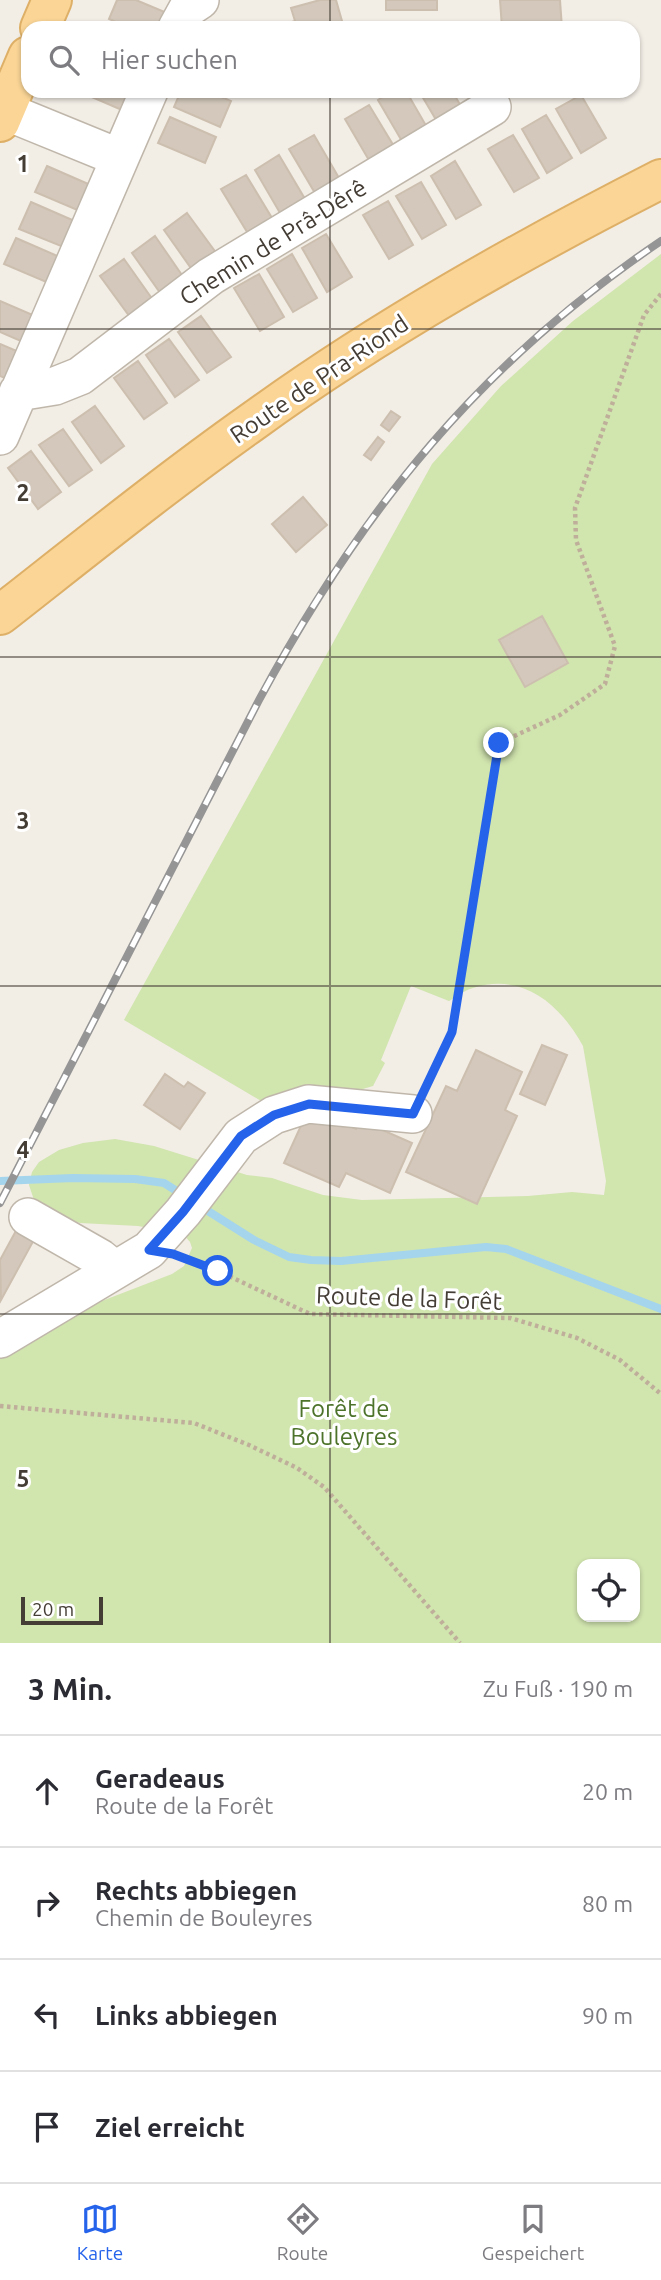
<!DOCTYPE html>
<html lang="de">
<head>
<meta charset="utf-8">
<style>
	body { margin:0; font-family:Ubuntu,sans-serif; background:#f2f2f3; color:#2b2b33 }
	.controls { position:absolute; right:21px; bottom:21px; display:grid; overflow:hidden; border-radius:14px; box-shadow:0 2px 5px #0004 }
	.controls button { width:63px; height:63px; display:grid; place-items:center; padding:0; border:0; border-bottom:2px solid #e1e1e2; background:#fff; color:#2b2b33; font:35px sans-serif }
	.scale { position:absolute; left:21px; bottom:18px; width:82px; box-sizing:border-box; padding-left:7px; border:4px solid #443d35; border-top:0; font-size:19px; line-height:24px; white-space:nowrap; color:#443d35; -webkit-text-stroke:5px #fff; paint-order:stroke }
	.stop { position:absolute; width:21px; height:21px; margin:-16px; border:5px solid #2563eb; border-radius:50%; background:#fff }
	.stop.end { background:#2563eb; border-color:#fff; box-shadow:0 2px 7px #0008 }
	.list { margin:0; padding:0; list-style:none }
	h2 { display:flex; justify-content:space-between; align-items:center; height:91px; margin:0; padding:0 28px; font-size:30px }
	h2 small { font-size:23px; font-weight:400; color:#7c7c81 }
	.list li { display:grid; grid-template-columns:46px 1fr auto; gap:21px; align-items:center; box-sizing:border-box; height:112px; padding:0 28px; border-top:2px solid #e1e1e2 }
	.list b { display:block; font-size:26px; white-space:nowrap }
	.list p { margin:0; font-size:23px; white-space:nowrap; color:#7c7c81 }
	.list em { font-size:23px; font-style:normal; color:#7c7c81 }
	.icon { flex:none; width:38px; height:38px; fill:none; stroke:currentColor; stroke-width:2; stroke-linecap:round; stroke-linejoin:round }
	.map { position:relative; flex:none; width:661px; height:1643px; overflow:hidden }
	.search { position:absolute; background:#fff; box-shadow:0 2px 5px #0004; left:21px; right:21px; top:21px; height:77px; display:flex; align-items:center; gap:18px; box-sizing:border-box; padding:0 24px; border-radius:21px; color:#7c7c81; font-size:26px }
	.sheet { height:539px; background:#fff }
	nav { display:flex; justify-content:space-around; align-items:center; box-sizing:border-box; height:98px; border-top:2px solid #e1e1e2; background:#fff; font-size:19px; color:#7c7c81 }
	nav a { display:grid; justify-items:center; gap:4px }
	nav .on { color:#2563eb }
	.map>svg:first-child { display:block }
	.green { fill:#d1e5af; fill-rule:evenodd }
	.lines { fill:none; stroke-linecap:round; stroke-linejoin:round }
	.stream { stroke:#a4d5ed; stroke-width:8 }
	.building { fill:#d3c8bb; stroke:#cdbfaf; stroke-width:2 }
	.minor-casing { stroke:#c0b7ab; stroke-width:40 }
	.major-casing { stroke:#deb067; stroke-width:42 }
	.path { stroke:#beae9a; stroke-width:4.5; stroke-dasharray:3.5 3.5; stroke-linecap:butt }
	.minor { stroke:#fff; stroke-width:37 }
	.major { stroke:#fad596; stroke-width:38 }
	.rail-casing { stroke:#959595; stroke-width:8 }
	.rail { stroke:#fff; stroke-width:5; stroke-dasharray:16; stroke-linecap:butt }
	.route { stroke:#2563eb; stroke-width:9 }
	.grid { fill:none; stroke:#443d35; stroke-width:2; stroke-opacity:0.55 }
	.labels { text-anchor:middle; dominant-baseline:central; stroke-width:6; stroke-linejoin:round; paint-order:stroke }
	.street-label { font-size:24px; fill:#443d35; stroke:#fff }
	.park-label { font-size:24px; fill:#4d732b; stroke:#fff }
	.grid-label { font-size:23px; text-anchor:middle; font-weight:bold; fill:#443d35; stroke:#fff; stroke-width:6; stroke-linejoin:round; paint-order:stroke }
</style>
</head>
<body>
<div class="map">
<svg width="661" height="1643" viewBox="0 0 661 1643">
	<rect width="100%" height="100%" fill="#f2ede5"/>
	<!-- green -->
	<path class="green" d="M661 254V1643H0V1354L94 1304 172 1274 184 1266 192 1248 190 1242 183 1234 138 1226 80 1223 52 1215 34 1200 29 1185 32 1172 39 1162 59 1150 83 1143 115 1139 154 1146 247 1175 272 1178 323 1195 362 1200 528 1196 572 1192 604 1195 606 1181 583 1046C560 1004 523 972 473 988 465 990 456 997 449 1001L411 986 381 1060 385 1063 373 1086 356 1091 268 1105 124 1020 432 464 501 386 573 321ZM582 1564H635V1617H582Z"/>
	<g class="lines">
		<!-- stream -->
		<path class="stream" d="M0 1181 73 1178 135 1179 164 1183 183 1195
			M200 1206 254 1240 289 1257 311 1260 341 1261 486 1247 506 1249 661 1309"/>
	</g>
	<!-- building -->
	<path class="building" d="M117 0H136L167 13 160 28H130L109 19Z
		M320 0H336L344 28H273L295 21 291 8Z
		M386 0H437V10H386Z
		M500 0H560L562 28H502Z
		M78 91H133L124 111Z
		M181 91H207L231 101 220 127 174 107Z
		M392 91H406L428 129 403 143 378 100Z
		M419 91H452L462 108 438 123Z
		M581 95 606 138 581 153 556 109Z
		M369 105 395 148 370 162 345 119Z
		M546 115 572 158 547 173 522 129Z
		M170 117 216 137 205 163 158 143Z
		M314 135 339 178 315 193 289 149Z
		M513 135 539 178 514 192 488 149Z
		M279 155 305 199 280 213 255 170Z
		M455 161 481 205 456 219 431 176Z
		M47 166 93 186 82 212 35 192Z
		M246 175 272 218 247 232 221 189Z
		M421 182 446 225 422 239 396 196Z
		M388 201 413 245 389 259 363 215Z
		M31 202 77 222 66 248 19 229Z
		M187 213 217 254 193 271 164 230Z
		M326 234 352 277 327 292 302 248Z
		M155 236 184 278 161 294 132 253Z
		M16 238 62 258 51 284 4 264Z
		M292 254 317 298 293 312 267 269Z
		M124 259 153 300 130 317 100 276Z
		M259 274 284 317 260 331 234 288Z
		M0 301 35 316 23 342 0 332Z
		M201 316 231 357 207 373 178 332Z
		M169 339 199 380 175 397 146 355Z
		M0 344 19 352 7 379 0 376Z
		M138 361 167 403 144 419 114 378Z
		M95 406 124 446 101 463 72 422Z
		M391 411 400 417 389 431 381 425Z
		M63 429 92 470 69 486 39 445Z
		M378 437 384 442 371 460 364 455Z
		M31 451 61 492 38 509 8 468Z
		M303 497 327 525 296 552 272 524Z
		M542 616 568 663 525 687 499 640Z
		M542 1045 567 1055 545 1105 520 1094Z
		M476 1050 522 1072 505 1110 517 1116 477 1204 406 1172 446 1086 457 1091Z
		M165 1074 184 1087 188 1082 205 1093 180 1129 144 1105Z
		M309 1108 356 1129 360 1120 412 1143 390 1193 346 1173 339 1187 284 1163Z
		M18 1227 36 1236 1 1300 0 1260Z"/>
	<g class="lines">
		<defs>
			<path id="minor" d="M177 28 188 8 200 0
				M5 111 120 158 149 91
				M18 392 55 386 80 376 211 276 492 107
				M0 436 120 158
				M28 1217 100 1258 115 1270
				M0 1339 149 1250 183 1212 241 1136 274 1115 308 1104 413 1114"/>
			<path id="major" d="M40 28 52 0
				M0 122 28 56
				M0 615C83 550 166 483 252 422 380 329 520 251 661 179"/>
		</defs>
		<!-- minor casing -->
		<use href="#minor" class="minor-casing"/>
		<!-- major casing -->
		<use href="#major" class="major-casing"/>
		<!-- path -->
		<path class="path" d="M426 1088 452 1032 499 743 560 715 605 684 615 646 576 540 575 508 644 315 661 294
			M184 1258 218 1271 310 1314 510 1318 577 1338 620 1360 661 1394
			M0 1406 194 1423 249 1445 297 1468 324 1487 460 1643"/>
		<!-- minor -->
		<use href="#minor" class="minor"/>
		<!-- major -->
		<use href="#major" class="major"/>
		<defs>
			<path id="rail" d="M0 1203 259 700C362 509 480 363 661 241"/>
		</defs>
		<!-- rail casing -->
		<use href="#rail" class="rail-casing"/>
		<!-- rail -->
		<use href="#rail" class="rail"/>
	</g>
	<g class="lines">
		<!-- route -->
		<path class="route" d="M218 1271 173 1254 149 1250 183 1212 241 1136 274 1115 309 1104 413 1114 452 1032 499 743"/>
	</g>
	<!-- grid -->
	<path class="grid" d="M330 0V28M330 91V1643M0 329H661M0 657H661M0 986H661M0 1314H661"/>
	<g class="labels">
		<!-- street labels -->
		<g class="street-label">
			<text transform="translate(273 242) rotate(-32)">Chemin de Prâ-Dêrê</text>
			<text transform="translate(319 379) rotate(-34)">Route de Pra-Riond</text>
			<text transform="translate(409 1298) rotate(2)">Route de la Forêt</text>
		</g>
		<!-- park labels -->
		<g class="park-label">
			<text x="344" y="1408">Forêt de<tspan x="344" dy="28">Bouleyres</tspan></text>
		</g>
	</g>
	<g class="grid-label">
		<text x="23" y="172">1</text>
		<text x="23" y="501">2</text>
		<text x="23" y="829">3</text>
		<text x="23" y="1158">4</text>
		<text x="23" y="1487">5</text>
	</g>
</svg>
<div class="controls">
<button><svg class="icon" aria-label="locate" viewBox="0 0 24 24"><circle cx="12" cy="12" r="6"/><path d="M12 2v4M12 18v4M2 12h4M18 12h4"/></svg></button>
</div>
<div class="scale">20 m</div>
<div class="stop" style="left:218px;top:1271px"></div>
<div class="stop end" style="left:499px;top:743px"></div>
<div class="search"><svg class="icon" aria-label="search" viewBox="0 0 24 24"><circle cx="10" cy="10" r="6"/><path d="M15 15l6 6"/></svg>Hier suchen</div>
</div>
<section class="sheet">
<h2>3 Min.<small>Zu Fuß · 190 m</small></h2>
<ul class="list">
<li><svg class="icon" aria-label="ahead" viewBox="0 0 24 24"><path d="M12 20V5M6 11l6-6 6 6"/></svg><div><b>Geradeaus</b><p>Route de la Forêt</p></div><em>20 m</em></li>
<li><svg class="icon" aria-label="right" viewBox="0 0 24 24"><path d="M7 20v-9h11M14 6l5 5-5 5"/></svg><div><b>Rechts abbiegen</b><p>Chemin de Bouleyres</p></div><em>80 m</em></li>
<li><svg class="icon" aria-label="left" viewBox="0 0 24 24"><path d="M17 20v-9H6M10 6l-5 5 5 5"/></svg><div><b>Links abbiegen</b></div><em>90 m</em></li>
<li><svg class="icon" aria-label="arrive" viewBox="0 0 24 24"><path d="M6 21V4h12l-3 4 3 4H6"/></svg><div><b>Ziel erreicht</b></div></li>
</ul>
</section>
<nav>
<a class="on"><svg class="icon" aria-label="map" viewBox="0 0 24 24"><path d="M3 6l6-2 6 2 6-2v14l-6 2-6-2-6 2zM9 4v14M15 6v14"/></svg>Karte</a>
<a><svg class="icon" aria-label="directions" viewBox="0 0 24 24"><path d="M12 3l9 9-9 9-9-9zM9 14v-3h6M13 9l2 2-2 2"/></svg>Route</a>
<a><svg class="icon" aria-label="saved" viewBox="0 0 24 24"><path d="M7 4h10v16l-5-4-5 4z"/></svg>Gespeichert</a>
</nav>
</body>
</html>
